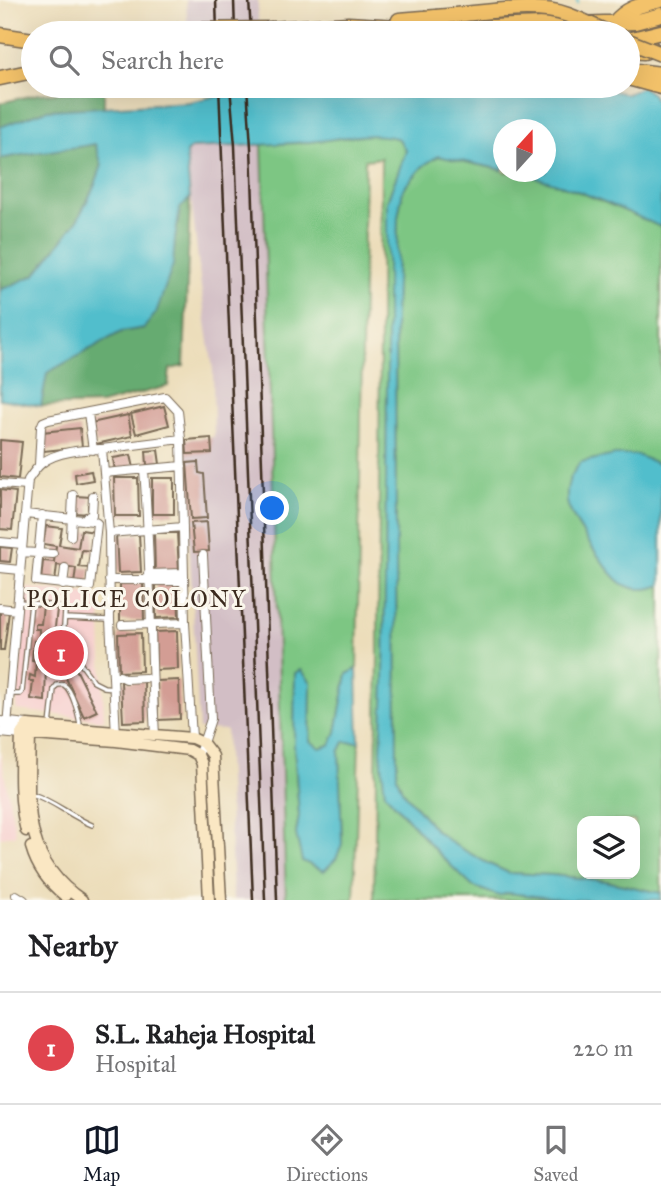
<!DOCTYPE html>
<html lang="en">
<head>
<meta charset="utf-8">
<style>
	body { margin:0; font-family:"IM FELL Great Primer",serif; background:#f2f2f2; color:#202124 }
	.controls { position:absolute; right:21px; bottom:21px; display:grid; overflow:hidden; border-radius:14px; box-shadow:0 7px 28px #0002 }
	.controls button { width:63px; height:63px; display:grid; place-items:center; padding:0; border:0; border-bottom:2px solid #e0e0e0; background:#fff; color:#202124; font:35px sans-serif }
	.compass { position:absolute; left:493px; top:119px; width:63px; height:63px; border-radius:50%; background:#fff; box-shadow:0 7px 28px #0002; rotate:21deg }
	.you { position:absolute; left:273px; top:509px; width:24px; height:24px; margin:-18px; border:5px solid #fff; border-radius:50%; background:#1a73e8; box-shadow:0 0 0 10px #1a73e833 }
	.badge { display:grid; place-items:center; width:46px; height:46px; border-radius:50%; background:#111827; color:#fff; font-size:23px; font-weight:700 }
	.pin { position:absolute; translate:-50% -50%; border:4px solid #fff; box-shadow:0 2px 7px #0006 }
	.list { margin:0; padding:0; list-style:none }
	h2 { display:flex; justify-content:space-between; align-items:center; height:91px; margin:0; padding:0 28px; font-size:30px }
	h2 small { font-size:23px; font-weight:400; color:#757577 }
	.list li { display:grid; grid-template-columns:46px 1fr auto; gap:21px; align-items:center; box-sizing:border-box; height:112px; padding:0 28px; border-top:2px solid #e0e0e0 }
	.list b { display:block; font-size:26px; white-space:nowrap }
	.list p { margin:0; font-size:23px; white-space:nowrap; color:#757577 }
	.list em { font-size:23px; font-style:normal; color:#757577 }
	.icon { flex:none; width:38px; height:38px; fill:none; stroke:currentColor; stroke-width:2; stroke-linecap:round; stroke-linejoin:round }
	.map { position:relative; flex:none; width:661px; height:900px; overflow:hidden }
	.search { position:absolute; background:#fff; box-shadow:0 7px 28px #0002; left:21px; right:21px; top:21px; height:77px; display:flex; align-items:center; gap:18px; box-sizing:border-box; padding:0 24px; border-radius:38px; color:#757577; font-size:26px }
	.sheet { height:203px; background:#fff }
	nav { display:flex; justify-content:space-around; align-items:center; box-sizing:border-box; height:98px; border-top:2px solid #e0e0e0; background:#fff; font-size:19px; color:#757577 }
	nav a { display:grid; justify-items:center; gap:4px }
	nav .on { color:#111827 }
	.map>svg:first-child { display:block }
	.built { fill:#f7d0cf }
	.industrial { fill:#d2bec5 }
	.green { fill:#7dc683; stroke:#5c7850; stroke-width:2; fill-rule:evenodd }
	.forest { fill:#66ab71; stroke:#506a48; stroke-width:2 }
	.water { fill:#51becc; stroke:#467475; stroke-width:2 }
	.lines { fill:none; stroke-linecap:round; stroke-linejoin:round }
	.stream { stroke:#51becc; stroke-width:2.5 }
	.building { fill:#d39d94 }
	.service-casing { stroke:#796955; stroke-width:6 }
	.minor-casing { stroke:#796955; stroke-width:10 }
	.tertiary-casing { stroke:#796955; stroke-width:12 }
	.secondary-casing { stroke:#796955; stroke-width:13 }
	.motorway-casing { stroke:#796955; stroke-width:17 }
	.service { stroke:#fff; stroke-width:3.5 }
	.minor { stroke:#fff; stroke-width:8 }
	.tertiary { stroke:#fff; stroke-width:10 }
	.secondary { stroke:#fae7c3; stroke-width:10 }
	.motorway { stroke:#f3c26a; stroke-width:14 }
	.rail { stroke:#3b2a1e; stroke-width:2.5 }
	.motorway-bridge-casing { stroke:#796955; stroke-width:17; stroke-linecap:butt }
	.motorway-bridge { stroke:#f3c26a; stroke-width:14 }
	.labels { text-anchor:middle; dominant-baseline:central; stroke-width:6; stroke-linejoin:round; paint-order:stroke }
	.neighbourhood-label { font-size:23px; letter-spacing:2px; fill:#3b2a1e; stroke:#fbf7ec }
</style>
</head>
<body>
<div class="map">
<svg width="661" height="900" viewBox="0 0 661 900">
	<rect width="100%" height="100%" fill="#fbf7ec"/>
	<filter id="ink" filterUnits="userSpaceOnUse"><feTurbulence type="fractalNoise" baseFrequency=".0143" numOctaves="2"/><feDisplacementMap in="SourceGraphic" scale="14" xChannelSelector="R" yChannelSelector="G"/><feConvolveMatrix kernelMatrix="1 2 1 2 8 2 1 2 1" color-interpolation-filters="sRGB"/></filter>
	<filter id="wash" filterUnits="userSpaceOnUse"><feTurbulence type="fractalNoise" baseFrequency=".00686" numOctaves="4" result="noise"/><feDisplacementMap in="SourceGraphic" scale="28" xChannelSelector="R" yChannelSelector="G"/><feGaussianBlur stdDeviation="1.57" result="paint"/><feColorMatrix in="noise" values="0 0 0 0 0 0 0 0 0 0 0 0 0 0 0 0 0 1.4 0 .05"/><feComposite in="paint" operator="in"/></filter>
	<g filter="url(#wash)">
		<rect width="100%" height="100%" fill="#ecddba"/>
		<!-- built -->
		<path class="built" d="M27 588 100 595 104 720 16 710Z
			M0 751 16 835 0 837Z"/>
		<!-- industrial -->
		<path class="industrial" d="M186 0H258V33H188Z
			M262 144 286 900H233L226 730 199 729 184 439 214 437 213 370 201 287 186 152 191 148Z"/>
		<!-- green -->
		<path class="green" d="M365 135H385L399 139 406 151 387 202V390L384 683 381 751 383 776 385 793 436 851 472 886 499 896 508 893 568 900H374L378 657 381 158 365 160 357 669 347 674 336 733 330 745 320 748 310 741 311 683 301 670 295 673 294 745 299 816 296 834 342 844 339 752 344 742H359L354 900H286L262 144 302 143Z
			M438 156 503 170 504 172C525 172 546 179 566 187 599 199 630 213 661 227V893L605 881 552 875 509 873 489 864 453 844 435 830 402 790 397 777 395 317 398 217 403 189 423 166ZM582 821H635V874H582Z"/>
		<!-- forest -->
		<path class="forest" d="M104 90V107L47 110 0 127V103L38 94Z
			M95 144 102 165 94 187 77 221 35 275 0 290V159C32 152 63 150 95 144Z
			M190 198 184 366 170 369 168 386 101 404 41 406 47 373 121 332 144 328 173 265 175 239 180 208Z"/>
		<!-- water -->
		<path class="water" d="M322 86H592L626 94 642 87 652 94 661 109V227C612 205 564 182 512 172H546V130H504L503 170 438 156 423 166 403 189 398 217 395 317 397 777 402 790 435 830 453 844 489 864 509 873 552 875 605 881 661 893V900H568L508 893 499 896 472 886 436 851 385 793 383 776 381 751 384 683 387 390V202L406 151 399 139C369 130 337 140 307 142 268 145 230 146 191 148L186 153 190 198 180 208 175 239 173 265 156 313 144 328 121 332 47 373 41 406 0 399V290L35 275 77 221 94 187 102 165 95 144C63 150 32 152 0 159V127L47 110 189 102 212 97Z
			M615 455H637L661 465V585C649 590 637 591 625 585 612 580 568 515 567 501 566 483 570 476 581 462Z
			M357 669 359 742H344L339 752 342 844 336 859 324 871 302 861 296 834 299 816 294 745 295 673 301 670 311 682 310 741 320 748 330 745 336 732 347 674Z"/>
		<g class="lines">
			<!-- stream -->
			<path class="stream" d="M577 0 578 3"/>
		</g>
		<g id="blocks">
			<!-- building -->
			<path class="building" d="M164 406 169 425 136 434 131 414Z
				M128 415 132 436 96 444 91 423Z
				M80 428 82 447 44 451 42 432Z
				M211 438 212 453 187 454 186 440Z
				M0 440 22 442 18 479 0 477Z
				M158 450 160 464 147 465 146 451Z
				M131 455 134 468 115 471 113 458Z
				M198 462 199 473 204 474 207 518 191 519 187 463Z
				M91 471 93 480 76 483 75 474Z
				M114 478H138L139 516H115Z
				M152 478H174V514H152Z
				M0 490 16 492 12 530 0 529Z
				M75 496 91 497 90 505H88V509H90V514L74 513Z
				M207 522 209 551 194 552 191 523Z
				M46 526 62 528 59 545 78 548 81 530 95 532 93 551 82 550 79 567 91 568 88 586 74 584 76 568 57 565 55 582 41 580 43 561 54 562 56 546 43 544Z
				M154 533H177L179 572 155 573Z
				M139 534 141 572 118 573 116 535Z
				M0 547 12 548 10 562 0 561Z
				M156 582H178L179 617 156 618Z
				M120 583H143L144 621H120Z
				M43 606 57 609 51 663H46L45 701 31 699 33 681H29L30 675 35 677 36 661 32 660 34 641 39 642V629H35V624H41Z
				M0 611 9 612 4 650H0Z
				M177 631 178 669 156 670 155 632Z
				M141 633 142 671 119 672 118 634Z
				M57 653 74 655V665L97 711 84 717 60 665H57Z
				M179 680 180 719 158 720 157 681Z
				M144 681 145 721 123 722 121 682Z"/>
		</g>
	</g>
	<g filter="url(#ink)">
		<use href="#blocks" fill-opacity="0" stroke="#796955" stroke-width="2"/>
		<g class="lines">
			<defs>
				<path id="service" d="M20 602 58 606 63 609 65 612 63 638 67 645 94 682 104 687 114 688
					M65 618 108 620
					M12 694H20L22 692 31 603
					M50 725 54 689 57 685C60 685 62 684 64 685 72 689 80 718 80 727
					M32 794C54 801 70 816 92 825"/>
				<path id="minor" d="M88 413 93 450
					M102 449 181 439 185 623 192 738
					M39 465 41 427 43 422 48 420 165 397 178 411 181 439
					M144 470C151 558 150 647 155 735
					M104 473 182 466
					M0 484 27 486
					M25 514 93 521 97 523 90 587 36 581 42 515
					M85 521 86 517 92 515 93 496
					M109 533 183 527
					M71 536 73 495
					M0 542 22 544
					M21 552 53 554
					M0 568 20 570
					M148 574 183 573
					M109 580H148
					M148 581H184
					M63 585 65 568
					M0 608 17 610
					M122 625 185 623
					M113 676H120L126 679 145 678
					M7 726 28 480C32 474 37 467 42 463 57 451 83 450 102 449L109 533 110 620 116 735
					M198 755 203 743 211 719 203 555
					M16 895 24 900"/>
				<path id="tertiary" d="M0 722 27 725
					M0 732 21 734"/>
				<path id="secondary" d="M27 725 192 738 203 743 213 756 221 900
					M29 729 30 735C29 801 20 858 82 900
					M24 730 21 734C20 766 18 800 26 831
					M21 734 116 741 189 750 198 755 202 764 209 900
					M31 847C37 868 48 882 65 896"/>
				<path id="motorway" d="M399 20 436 17
					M614 23C628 7 641 5 661 0
					M272 29 348 24 433 29 573 24 635 22 661 15
					M152 33 182 30
					M0 35 33 40
					M628 40 661 32
					M628 51 644 52 653 49
					M628 70 661 74
					M0 78 33 71
					M628 78 661 87"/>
			</defs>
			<!-- service casing -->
			<use href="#service" class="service-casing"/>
			<!-- minor casing -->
			<use href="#minor" class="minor-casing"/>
			<!-- tertiary casing -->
			<use href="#tertiary" class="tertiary-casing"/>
			<!-- secondary casing -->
			<use href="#secondary" class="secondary-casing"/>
			<!-- motorway casing -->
			<use href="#motorway" class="motorway-casing"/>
			<!-- service -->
			<use href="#service" class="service"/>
			<!-- minor -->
			<use href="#minor" class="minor"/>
			<!-- tertiary -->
			<use href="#tertiary" class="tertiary"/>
			<!-- secondary -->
			<use href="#secondary" class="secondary"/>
			<!-- motorway -->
			<use href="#motorway" class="motorway"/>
			<!-- rail -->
			<path class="rail" d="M216 0 217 33
				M234 0 235 33
				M249 0 251 33
				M219 86 253 900
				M230 86 235 146 265 900
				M247 86 251 147 277 900"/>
			<defs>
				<path id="motorway-bridge" d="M436 17C474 14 533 2 568 15 582 20 595 27 609 33
					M182 30 272 29
					M628 41 661 54"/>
			</defs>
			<!-- motorway-bridge casing -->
			<use href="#motorway-bridge" class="motorway-bridge-casing"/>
			<!-- motorway-bridge -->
			<use href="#motorway-bridge" class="motorway-bridge"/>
		</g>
	</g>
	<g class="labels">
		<!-- neighbourhood labels -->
		<g class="neighbourhood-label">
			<text x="137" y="599">POLICE COLONY</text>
		</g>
	</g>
</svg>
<div class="controls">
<button><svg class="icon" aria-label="layers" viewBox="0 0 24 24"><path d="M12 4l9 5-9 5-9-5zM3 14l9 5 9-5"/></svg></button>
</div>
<svg class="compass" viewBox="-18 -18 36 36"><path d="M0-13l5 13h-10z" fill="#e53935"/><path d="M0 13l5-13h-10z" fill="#757577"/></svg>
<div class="you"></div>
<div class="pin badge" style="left:61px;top:653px;background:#e0444e">1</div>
<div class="search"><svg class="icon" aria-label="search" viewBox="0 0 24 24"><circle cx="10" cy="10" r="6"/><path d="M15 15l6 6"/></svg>Search here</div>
</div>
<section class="sheet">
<h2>Nearby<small></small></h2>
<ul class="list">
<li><span class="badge" style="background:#e0444e">1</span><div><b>S.L. Raheja Hospital</b><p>Hospital</p></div><em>220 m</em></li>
</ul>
</section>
<nav>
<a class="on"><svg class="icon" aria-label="map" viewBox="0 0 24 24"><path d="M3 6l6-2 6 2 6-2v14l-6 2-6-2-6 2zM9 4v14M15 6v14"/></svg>Map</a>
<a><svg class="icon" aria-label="directions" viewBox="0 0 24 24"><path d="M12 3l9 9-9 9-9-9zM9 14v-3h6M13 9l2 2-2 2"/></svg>Directions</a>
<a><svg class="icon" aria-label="saved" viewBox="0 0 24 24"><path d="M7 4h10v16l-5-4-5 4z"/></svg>Saved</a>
</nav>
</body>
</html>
